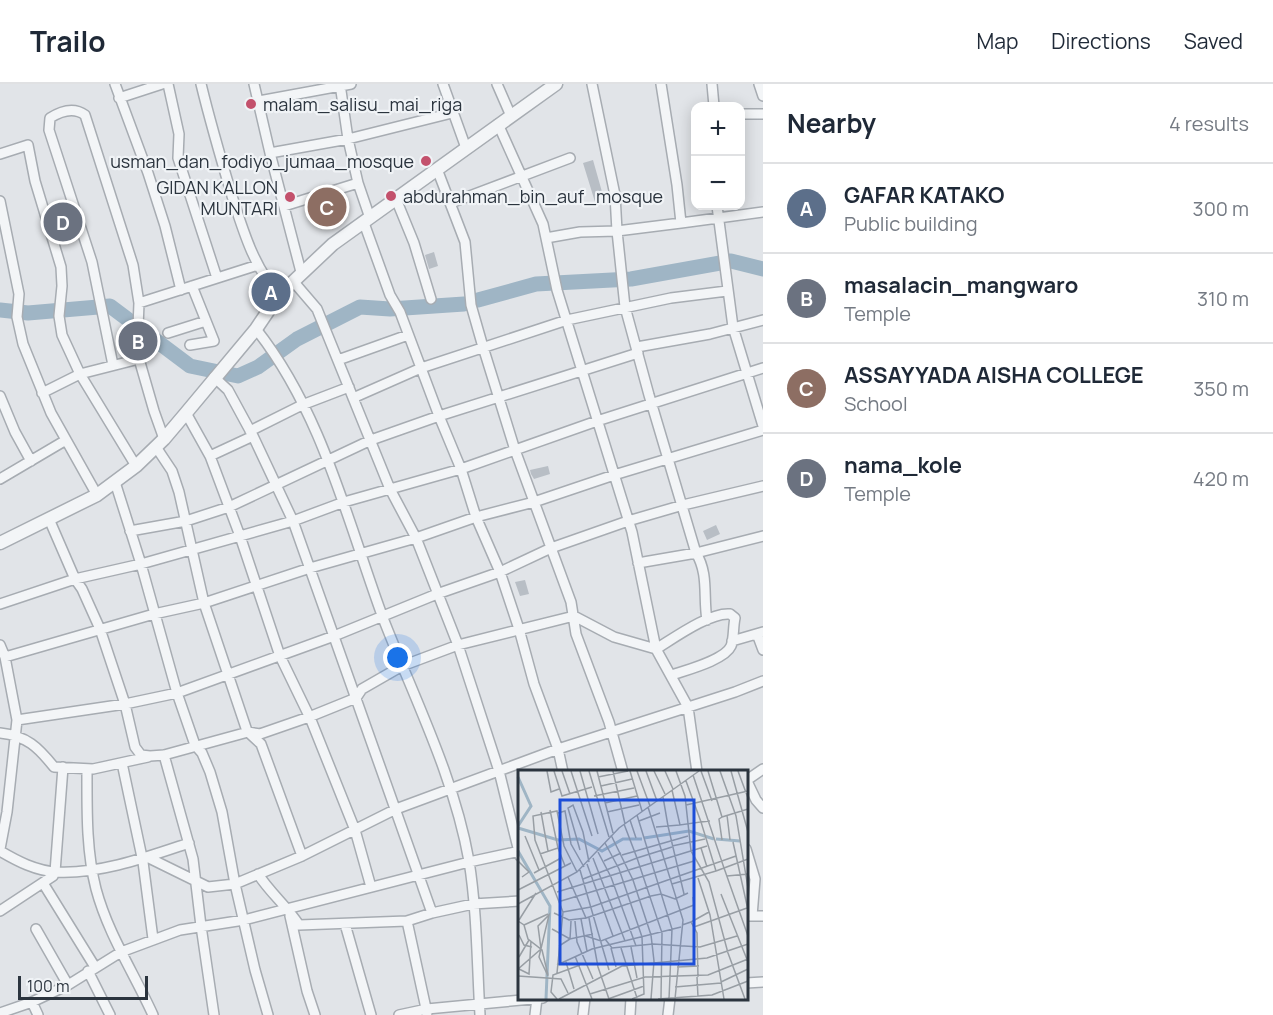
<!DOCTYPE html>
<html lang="en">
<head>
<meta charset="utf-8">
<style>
	body { margin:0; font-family:Manrope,sans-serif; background:#f6f6f7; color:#1f2937 }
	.controls { position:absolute; right:18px; top:18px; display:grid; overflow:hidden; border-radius:12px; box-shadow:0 3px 15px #0003 }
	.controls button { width:54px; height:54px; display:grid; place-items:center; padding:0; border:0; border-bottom:2px solid #e0e1e3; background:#fff; color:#1f2937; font:30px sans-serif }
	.scale { position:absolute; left:18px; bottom:15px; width:130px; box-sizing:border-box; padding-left:6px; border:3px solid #2b343e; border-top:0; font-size:16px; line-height:21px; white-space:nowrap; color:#2b343e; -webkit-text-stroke:4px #f0f3f6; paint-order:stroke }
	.you { position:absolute; left:398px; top:574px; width:21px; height:21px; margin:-15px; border:4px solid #fff; border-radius:50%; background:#1a73e8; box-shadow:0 0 0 9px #1a73e833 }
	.badge { display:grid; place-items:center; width:39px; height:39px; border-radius:50%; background:#db2777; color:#fff; font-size:20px; font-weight:700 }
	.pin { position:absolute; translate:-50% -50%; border:3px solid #fff; box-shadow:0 2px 6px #0006 }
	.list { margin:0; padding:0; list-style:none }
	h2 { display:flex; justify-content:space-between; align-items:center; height:78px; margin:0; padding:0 24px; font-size:26px }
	h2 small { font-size:20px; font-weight:400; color:#747a83 }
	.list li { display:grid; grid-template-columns:39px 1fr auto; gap:18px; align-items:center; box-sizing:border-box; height:90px; padding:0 24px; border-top:2px solid #e0e1e3 }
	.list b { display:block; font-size:22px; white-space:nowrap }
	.list p { margin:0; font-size:20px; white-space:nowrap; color:#747a83 }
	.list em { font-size:20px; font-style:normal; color:#747a83 }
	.map { position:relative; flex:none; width:763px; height:931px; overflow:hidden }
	header { display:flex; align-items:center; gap:36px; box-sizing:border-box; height:84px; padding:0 30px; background:#fff; border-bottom:2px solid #e0e1e3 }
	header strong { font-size:28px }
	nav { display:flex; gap:33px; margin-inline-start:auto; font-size:21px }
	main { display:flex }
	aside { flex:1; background:#fff }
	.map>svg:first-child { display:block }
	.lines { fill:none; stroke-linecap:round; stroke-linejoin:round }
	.river { stroke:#9fb5c5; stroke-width:15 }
	.building { fill:#b8bec5 }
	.minor-casing { stroke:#a7acb2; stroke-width:12 }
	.tertiary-casing { stroke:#a7acb2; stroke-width:15 }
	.minor { stroke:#f3f5f7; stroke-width:9 }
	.tertiary { stroke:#f3f5f7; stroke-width:12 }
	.poi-dot { fill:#c3516c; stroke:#f0f3f6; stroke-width:2 }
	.labels { text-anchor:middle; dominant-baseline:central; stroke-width:4.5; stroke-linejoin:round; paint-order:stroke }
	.poi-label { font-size:18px; fill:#2b343e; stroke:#f0f3f6; text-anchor:start }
	.inset-river { fill:none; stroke:#9fb5c5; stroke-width:3 }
	.inset-road { fill:none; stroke:#989ea4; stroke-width:1.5 }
	.view { fill:#1d4ed8; fill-opacity:0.15; stroke:#1d4ed8; stroke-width:3 }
	.inset-edge { fill:none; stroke:#2b343e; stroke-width:3 }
</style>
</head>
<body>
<header>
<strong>Trailo</strong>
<nav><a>Map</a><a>Directions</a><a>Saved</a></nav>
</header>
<main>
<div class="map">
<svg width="763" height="931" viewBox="0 0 763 931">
	<rect width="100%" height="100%" fill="#e1e4e8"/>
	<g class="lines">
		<!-- river -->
		<path class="river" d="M478 216 536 200 631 195 731 177 763 185
			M0 226 28 229 110 222 190 282 238 292 258 283 297 255 360 223 390 225 464 220"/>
	</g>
	<!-- building -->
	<path class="building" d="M593 76 604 115 595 118 583 79Z
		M434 168 438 182 429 185 425 171Z
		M548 382 550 390 534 395 531 390 530 386Z
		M716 441 720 450 707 456 703 447Z
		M525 496 529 510 520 512 515 498Z"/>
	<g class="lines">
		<defs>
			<path id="minor" d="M115 0 148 89 165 142 181 206
				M168 0 179 50 178 74 217 194
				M201 0C210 37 221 75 232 112 243 146 254 184 279 211
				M254 0 270 69 301 188
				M340 0 348 55 358 99 370 134
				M443 0 466 64
				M497 0 511 32
				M592 0 615 111 617 147 681 139
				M661 0 677 101 681 139 763 128
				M712 0 714 22
				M759 0 763 12
				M119 14 162 0
				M259 17 351 0
				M740 30H763
				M498 40 543 140 557 206 632 448 656 565 688 623 697 688
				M270 69 348 55 452 29
				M0 70 28 61 35 97 61 183 62 202 59 232 62 251 80 290 136 382
				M437 85 465 158 471 221 483 263 515 366 571 518 576 550 609 638 623 688
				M396 115 414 159 431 215
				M0 117 19 210 17 233 23 260 51 329 97 411
				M451 119 570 74
				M284 122 358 99
				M717 122 733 243 763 342
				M364 139 390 211 400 228 439 332 638 269
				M546 154 580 148 617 147 625 223 649 311 696 469C709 490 703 513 707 536
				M293 197 317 225 390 405 416 454 458 561 499 687 520 772
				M139 219 258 181
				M256 245C322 328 347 436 383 534 414 614 454 692 469 777 477 827 477 880 480 931
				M168 249 206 237
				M190 261 214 257 192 202
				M637 263 710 250 763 236
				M338 276 408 251
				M113 281 92 178 49 46 50 34C61 27 74 23 85 31L133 181 139 219 137 268 154 327 164 355
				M214 293 228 306 253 352 293 437 432 829
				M42 309 80 290 139 275
				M0 312 15 348 31 377
				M353 314 421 284 567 236 671 214 727 207
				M186 329 210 372 240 452 280 572 311 636 355 746 371 803
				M250 347 302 321 349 303
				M156 363 172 387 179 408 204 519 247 647 261 660 302 772
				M210 372 253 352
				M0 395 66 356
				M115 398 141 480 177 609 195 661 202 669 210 688 222 728 235 800 255 886 268 931
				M49 435 75 495 82 505 100 545 125 620 135 663 141 671 150 672 164 671 248 648 260 650 309 633 356 614 362 605 402 582 458 561 574 532 614 553 656 565C674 554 710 528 730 530L735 534C733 543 734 555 731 562 725 576 686 586 672 591
				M130 447 186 437 229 423 371 356 439 332 461 385 476 433 500 488 519 545 534 600 558 665 563 688
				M638 479 696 469 763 452
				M0 520 75 495 141 480 293 437 344 418 461 385 597 337 763 284
				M757 550 763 566
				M732 557 763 548
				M0 561 5 573 17 636 7 728 0 765
				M5 573 154 530 204 519 310 484 416 454 476 433 534 418 614 391 763 346
				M17 636 125 620 177 609 334 552 437 510 500 488 551 464 628 437 683 421 763 402
				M0 649C27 652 38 663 54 683L93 685 148 673
				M164 671 193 775 201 842 214 931
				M122 679 143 778 153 855
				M87 685C87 724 86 766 96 805 108 850 134 889 153 931
				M746 695 756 716 763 724
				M747 696 763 685
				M746 765 755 795 752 832
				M0 767C17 777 36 787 57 788 101 790 147 773 189 759
				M147 773 208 803 235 800 302 772 396 725 558 665 735 608 763 597
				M258 790C270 809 287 822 299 841L407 837 432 829 473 820 520 817
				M43 799 95 883
				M0 827 53 792 55 788 63 683
				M290 832 307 907 315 931
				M746 832H763
				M407 837 427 929
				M345 840 371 931
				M36 845 68 901
				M88 887 110 931
				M746 899 763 898
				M32 918 38 931
				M0 929 32 918 68 901 121 868 180 846 244 836 469 778 520 767
				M399 931 427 925 543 914
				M535 931 537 914
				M583 931 585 914
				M630 931 631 914
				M668 931 670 914"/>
			<path id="tertiary" d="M0 459 97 411 136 382 164 355 186 329 256 245 279 211 333 160 556 0"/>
		</defs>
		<!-- minor casing -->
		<use href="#minor" class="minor-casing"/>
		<!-- tertiary casing -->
		<use href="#tertiary" class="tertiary-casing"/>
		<!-- minor -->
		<use href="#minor" class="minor"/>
		<!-- tertiary -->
		<use href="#tertiary" class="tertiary"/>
	</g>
	<!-- markers -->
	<g class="poi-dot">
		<circle cx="251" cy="20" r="6"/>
		<circle cx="426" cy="77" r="6"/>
		<circle cx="391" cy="112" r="6"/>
		<circle cx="290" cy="113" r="6"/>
	</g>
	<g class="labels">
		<!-- poi labels -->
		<g class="poi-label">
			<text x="263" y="20">malam_salisu_mai_riga</text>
			<text x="414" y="77" text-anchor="end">usman_dan_fodiyo_jumaa_mosque</text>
			<text x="278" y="103" text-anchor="end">GIDAN KALLON<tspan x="278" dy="21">MUNTARI</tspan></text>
			<text x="403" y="112">abdurahman_bin_auf_mosque</text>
		</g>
	</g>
	<!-- overview -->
	<g transform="translate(518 686)">
		<rect width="230" height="230" fill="#e1e4e8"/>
		<path class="inset-river" d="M0 7 13 36 0 56M0 58 40 70 61 69 84 81 105 69H124M126 68 171 61 196 69M198 69 222 71M0 81 32 136 28 229"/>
		<path class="inset-road" d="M29 1 33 22 41 19M36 1 44 26 74 17M44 1 52 24M53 1 74 66M62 1 80 64M71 1 91 67M79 1 95 63M95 1 107 54M112 1 124 41M119 1 132 36M128 1 139 31M136 1 147 24M147 1 155 19M158 1 167 26 173 81 191 112 210 183 227 229M183 1 194 31M190 1 204 47 201 49 204 70M202 1 218 46 230 118M213 1 230 62M220 1 230 28M175 5 206 98 198 101M80 7 110 1M83 16 114 9M154 20 162 55 183 52 168 11M76 26 116 18M145 27 150 56 162 55M87 33 119 26M168 35 230 21M130 37 165 150 157 229M23 42 30 81M89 42 121 35M40 43 47 41 53 74 66 97M119 45 154 159 151 229M209 45 212 70M204 47 230 39M112 50 118 68M121 51 142 43M106 54 119 88 154 77M138 57 150 56 166 124M93 65 115 110 133 165 136 191 133 229M7 66 21 100M215 72 230 140M87 73 101 99 124 167 126 224 114 229M154 76 187 69M40 78 47 96M183 78 189 97M62 80 50 38 55 35 65 62 71 92M80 82 93 107 118 176M22 84 40 78 32 40M104 85 170 66M75 88 107 171M230 89 206 98 230 166M0 91 11 102 4 107M86 91 103 83M69 94 95 166M62 100 91 200M16 103 43 88M209 106 230 104M50 107 68 148 133 126 143 124 157 129 170 123M180 108 192 145 206 229M65 109 119 88 144 163 143 228M154 114 198 101 183 52 192 51M0 120 53 93M39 122 189 76M203 124 230 192M43 131 176 91M0 134 59 102 101 58 181 1M45 142 73 137 218 86M36 143 51 150 68 148M71 148 80 197 91 229M63 149 69 181M1 150 18 123M0 151 6 155 10 169 24 180 30 205M57 151 59 172 75 209M173 152 191 142M6 155 30 144M164 155 173 152 179 163 180 207M176 157 229 138M34 159 52 169 75 164M1 165 6 175 14 177M68 166 83 171 176 135 175 127M87 169 94 178 135 174 182 177 219 166M41 176 52 169 53 151M113 177 119 208M93 178 98 197M103 178 119 228M0 180V199L23 179 20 156 31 145 21 187 30 206M57 186 74 229M1 187 11 170M48 192 56 219M39 195 74 179 163 157M159 197 181 196M1 199 11 204 13 171M39 203 45 142 17 70 15 46 39 41 46 76 59 102M0 206 43 209 50 223M179 207 180 227M203 212 230 199M157 217 203 213M72 224 127 207 190 205 230 189M39 229 33 222 35 205 62 195M41 229 104 196 189 188 230 174M90 229 126 216M140 229 194 225 230 211"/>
		<path class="view" d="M42 30H176V194H42Z"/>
		<rect width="230" height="230" class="inset-edge"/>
	</g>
</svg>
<div class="controls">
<button>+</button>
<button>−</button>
</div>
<div class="scale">100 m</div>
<div class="you"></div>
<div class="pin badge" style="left:271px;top:208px;background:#5c6f8a">A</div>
<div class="pin badge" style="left:138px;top:257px;background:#6b7280">B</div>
<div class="pin badge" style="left:327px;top:123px;background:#8d6e63">C</div>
<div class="pin badge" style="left:63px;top:138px;background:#6b7280">D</div>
</div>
<aside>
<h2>Nearby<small>4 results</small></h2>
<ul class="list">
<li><span class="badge" style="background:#5c6f8a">A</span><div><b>GAFAR KATAKO</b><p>Public building</p></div><em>300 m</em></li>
<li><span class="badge" style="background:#6b7280">B</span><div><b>masalacin_mangwaro</b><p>Temple</p></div><em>310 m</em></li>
<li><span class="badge" style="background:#8d6e63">C</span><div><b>ASSAYYADA AISHA COLLEGE</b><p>School</p></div><em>350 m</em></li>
<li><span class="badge" style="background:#6b7280">D</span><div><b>nama_kole</b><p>Temple</p></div><em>420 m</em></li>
</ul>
</aside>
</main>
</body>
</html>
